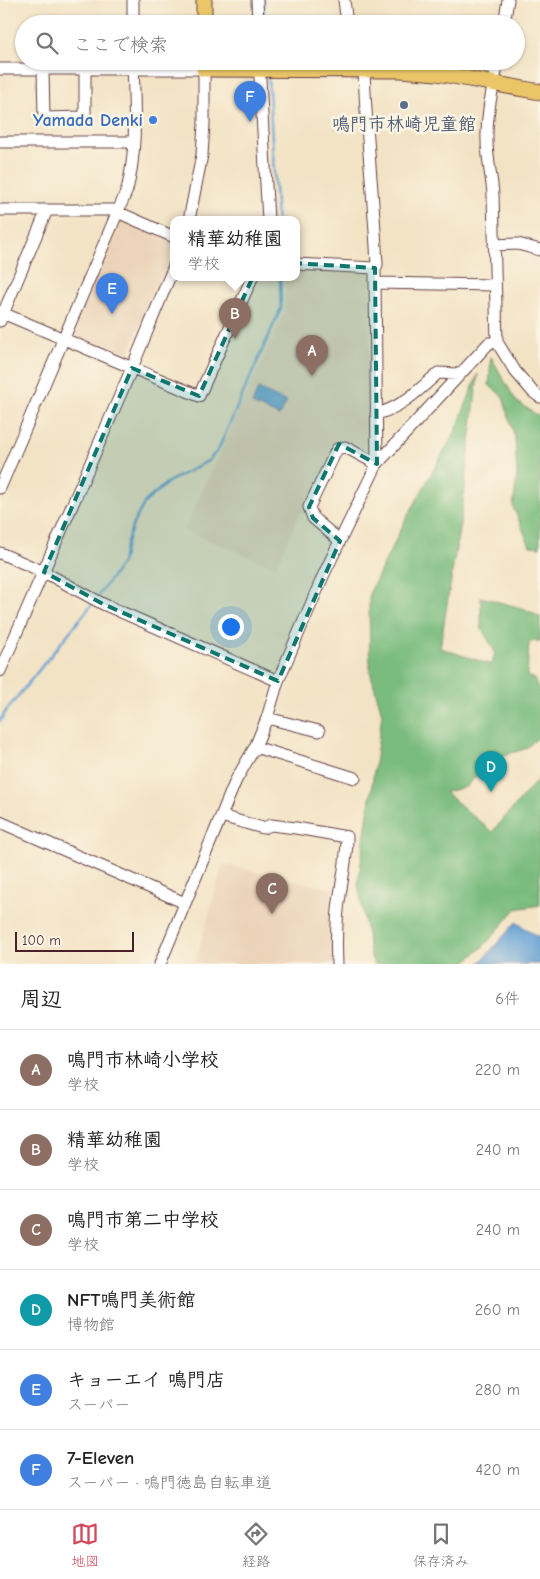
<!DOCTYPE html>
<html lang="ja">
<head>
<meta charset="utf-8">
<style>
	body { margin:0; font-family:"Comic Neue","Klee One",sans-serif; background:#f6f6f6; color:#222 }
	.scale { position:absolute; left:15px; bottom:12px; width:119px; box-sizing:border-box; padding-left:5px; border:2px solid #4a1f2b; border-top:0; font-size:14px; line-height:18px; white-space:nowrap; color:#4a1f2b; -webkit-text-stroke:4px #fcf5e5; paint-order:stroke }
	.you { position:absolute; left:230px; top:626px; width:18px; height:18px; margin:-12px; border:4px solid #fff; border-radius:50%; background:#1a73e8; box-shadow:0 0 0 8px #1a73e833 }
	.badge { display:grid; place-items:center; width:32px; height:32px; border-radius:50%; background:#d1495b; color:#fff; font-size:16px; font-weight:700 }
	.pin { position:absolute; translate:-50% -41px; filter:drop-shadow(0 1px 2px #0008) }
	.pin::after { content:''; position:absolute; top:26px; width:18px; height:15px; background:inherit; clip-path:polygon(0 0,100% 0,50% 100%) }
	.popup { position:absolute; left:170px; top:216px; width:130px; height:65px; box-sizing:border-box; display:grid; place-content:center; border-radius:10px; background:#fff; filter:drop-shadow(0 1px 4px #0005); font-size:16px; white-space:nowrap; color:#767676 }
	.popup b { font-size:19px; color:#222 }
	.popup::after { content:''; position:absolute; left:50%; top:100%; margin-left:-10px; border:10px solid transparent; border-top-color:#fff }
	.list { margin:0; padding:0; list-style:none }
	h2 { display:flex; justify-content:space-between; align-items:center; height:65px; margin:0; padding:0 20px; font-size:21px }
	h2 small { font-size:16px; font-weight:400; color:#767676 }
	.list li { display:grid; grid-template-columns:32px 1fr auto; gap:15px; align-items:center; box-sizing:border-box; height:80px; padding:0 20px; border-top:1px solid #e0e0e0 }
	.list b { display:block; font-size:19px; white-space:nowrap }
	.list p { margin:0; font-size:16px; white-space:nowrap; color:#767676 }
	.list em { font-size:16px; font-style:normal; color:#767676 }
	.icon { flex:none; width:28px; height:28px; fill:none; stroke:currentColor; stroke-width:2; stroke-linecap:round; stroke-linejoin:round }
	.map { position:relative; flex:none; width:540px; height:964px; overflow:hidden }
	.search { position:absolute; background:#fff; box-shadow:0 1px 4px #0004; left:15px; right:15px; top:15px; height:55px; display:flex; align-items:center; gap:12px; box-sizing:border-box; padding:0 18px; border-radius:28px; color:#767676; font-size:19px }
	.sheet { height:545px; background:#fff }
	nav { display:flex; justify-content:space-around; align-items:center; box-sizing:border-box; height:70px; border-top:1px solid #e0e0e0; background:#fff; font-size:14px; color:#767676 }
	nav a { display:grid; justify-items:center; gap:2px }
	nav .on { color:#d1495b }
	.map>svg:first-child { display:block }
	.built { fill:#ebd3b8 }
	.forest { fill:#7abc7e; stroke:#626e54 }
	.water { fill:#629fd3; stroke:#565f7f }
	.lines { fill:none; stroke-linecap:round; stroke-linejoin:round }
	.stream { stroke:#629fd3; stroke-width:2.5 }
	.minor-casing { stroke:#633c42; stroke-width:13 }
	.major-casing { stroke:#633c42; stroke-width:17 }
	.minor { stroke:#fff; stroke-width:11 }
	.major { stroke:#ebc669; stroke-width:15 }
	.marked { fill:#0f766e; fill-opacity:0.2; stroke:#0f766e; stroke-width:4; stroke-dasharray:10 6; stroke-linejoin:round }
	.service-dot { fill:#5c6f8a; stroke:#fcf5e5; stroke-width:2 }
	.shop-dot { fill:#3f7fe0; stroke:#fcf5e5; stroke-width:2 }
	.labels { text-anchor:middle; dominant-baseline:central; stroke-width:5; stroke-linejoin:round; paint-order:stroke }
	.shop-label { font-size:18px; font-weight:bold; fill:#366cbe; stroke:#fcf5e5; text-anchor:end }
	.service-label { font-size:18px; font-weight:bold; fill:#4e5e75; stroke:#fcf5e5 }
</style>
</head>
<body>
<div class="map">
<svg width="540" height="964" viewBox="0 0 540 964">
	<rect width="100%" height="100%" fill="#fcf5e5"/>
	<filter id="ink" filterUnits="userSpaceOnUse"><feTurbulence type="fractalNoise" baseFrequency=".02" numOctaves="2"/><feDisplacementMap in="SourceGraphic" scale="10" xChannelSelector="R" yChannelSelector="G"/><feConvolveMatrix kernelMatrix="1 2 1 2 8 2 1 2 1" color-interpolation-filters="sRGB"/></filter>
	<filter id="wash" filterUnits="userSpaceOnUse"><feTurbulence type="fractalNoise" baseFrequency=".0096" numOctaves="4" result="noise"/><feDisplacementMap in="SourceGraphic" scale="20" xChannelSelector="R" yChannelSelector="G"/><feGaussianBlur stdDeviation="1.12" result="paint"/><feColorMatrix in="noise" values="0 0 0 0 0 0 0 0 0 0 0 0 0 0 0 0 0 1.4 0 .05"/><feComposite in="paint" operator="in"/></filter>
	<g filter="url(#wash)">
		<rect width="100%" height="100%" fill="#f2e3c5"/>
		<!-- built -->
		<path class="built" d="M120 219 174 241V248L124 362 69 338Z
			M296 270 370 271V440L369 456 344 445 305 511 299 514 276 568 184 530 285 311 286 278H296Z
			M223 864 338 891 334 964H195Z"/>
		<!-- forest -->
		<path class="forest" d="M491 357 516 401 540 417V547L530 546 513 507 517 475 515 438 503 397 489 385Z
			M478 374 462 511 440 648 492 665 495 652 481 627V597L525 609 540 617V641L529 642 527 676 534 679 540 693V736L525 749 493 758 466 787 445 792 492 832 540 777V905L516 909 485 945 463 964H374L371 957 358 884 382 714 370 671 369 594 406 519 456 430Z"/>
		<!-- water -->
		<path class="water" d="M258 389 287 402 279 416 252 404Z
			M516 922 540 938V964H479Z"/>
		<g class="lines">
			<!-- stream -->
			<path class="stream" d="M264 0V24
				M268 75 277 220
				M98 596 122 563 125 548 133 524 145 502 168 482 208 461 218 450 281 308 280 278
				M0 721 6 711 93 603"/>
		</g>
	</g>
	<g filter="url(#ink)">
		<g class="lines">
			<defs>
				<path id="minor" d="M133 0V24
					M257 0 258 24
					M344 0 347 24
					M504 24 508 0
					M259 61 268 220
					M498 61C493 88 486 114 487 141 487 160 492 177 493 195L497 342 515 371 533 392 540 397
					M0 69H204V124L202 155 189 220
					M43 69 44 118 85 117V69
					M364 69C366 135 374 200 377 265L375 268V283L377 464
					M0 142H134
					M0 210H113L174 237
					M494 245 518 244 540 250
					M296 264 375 268
					M375 283 495 285
					M0 312 199 396 252 278
					M0 321 47 210
					M376 414C401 408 419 390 438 373L458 374
					M0 488 127 190C138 147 134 104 133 61
					M340 541 313 518 309 507 337 449 345 447 377 464
					M0 553 44 572 103 604 278 681
					M0 671 132 368 174 266
					M267 718 319 731
					M255 747 355 778
					M221 816 263 828 271 825 296 828 347 837C347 857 343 875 340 895 336 918 336 941 337 964
					M0 822 185 903
					M160 964 236 780 255 747 267 718 278 681 324 574 377 464 489 343 497 342"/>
				<path id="major" d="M204 0V24
					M204 61V69L401 70 437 73 540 92"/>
			</defs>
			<!-- minor casing -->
			<use href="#minor" class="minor-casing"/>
			<!-- major casing -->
			<use href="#major" class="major-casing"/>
			<!-- minor -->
			<use href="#minor" class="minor"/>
			<!-- major -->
			<use href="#major" class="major"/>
		</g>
	</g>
	<!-- marked area -->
	<path class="marked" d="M260 261 375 268 377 464 339 444 309 507 313 518 340 541 278 681 103 604 44 572 132 368 199 396Z"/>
	<!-- markers -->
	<circle class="service-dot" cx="404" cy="105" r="5"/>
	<circle class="shop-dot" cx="153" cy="120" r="5"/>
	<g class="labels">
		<!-- shop labels -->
		<g class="shop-label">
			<text x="143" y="120">Yamada Denki</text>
		</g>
		<!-- service labels -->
		<g class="service-label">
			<text x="404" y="124">鳴門市林崎児童館</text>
		</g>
	</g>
</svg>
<div class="scale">100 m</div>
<div class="you"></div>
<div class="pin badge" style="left:312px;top:376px;background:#8d6e63">A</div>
<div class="pin badge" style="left:235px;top:339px;background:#8d6e63">B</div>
<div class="popup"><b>精華幼稚園</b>学校</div>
<div class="pin badge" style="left:272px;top:914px;background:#8d6e63">C</div>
<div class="pin badge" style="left:491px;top:792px;background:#0f9aa8">D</div>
<div class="pin badge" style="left:112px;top:314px;background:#3f7fe0">E</div>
<div class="pin badge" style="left:250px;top:122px;background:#3f7fe0">F</div>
<div class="search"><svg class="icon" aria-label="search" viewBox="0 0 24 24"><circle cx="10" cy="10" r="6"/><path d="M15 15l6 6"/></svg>ここで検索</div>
</div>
<section class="sheet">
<h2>周辺<small>6件</small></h2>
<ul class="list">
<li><span class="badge" style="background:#8d6e63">A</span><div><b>鳴門市林崎小学校</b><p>学校</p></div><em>220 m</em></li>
<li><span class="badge" style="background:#8d6e63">B</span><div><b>精華幼稚園</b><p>学校</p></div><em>240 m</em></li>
<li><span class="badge" style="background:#8d6e63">C</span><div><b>鳴門市第二中学校</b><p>学校</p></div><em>240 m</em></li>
<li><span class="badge" style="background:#0f9aa8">D</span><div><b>NFT鳴門美術館</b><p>博物館</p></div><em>260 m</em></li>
<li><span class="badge" style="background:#3f7fe0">E</span><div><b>キョーエイ 鳴門店</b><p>スーパー</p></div><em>280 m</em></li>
<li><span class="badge" style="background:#3f7fe0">F</span><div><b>7-Eleven</b><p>スーパー · 鳴門徳島自転車道</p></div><em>420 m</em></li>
</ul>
</section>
<nav>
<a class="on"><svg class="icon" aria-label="map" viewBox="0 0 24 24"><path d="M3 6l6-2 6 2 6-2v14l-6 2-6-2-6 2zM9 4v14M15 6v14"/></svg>地図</a>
<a><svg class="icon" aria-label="directions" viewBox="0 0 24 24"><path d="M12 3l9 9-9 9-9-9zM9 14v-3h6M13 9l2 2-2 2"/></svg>経路</a>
<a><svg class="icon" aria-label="saved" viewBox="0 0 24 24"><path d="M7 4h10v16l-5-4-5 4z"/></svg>保存済み</a>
</nav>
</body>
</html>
